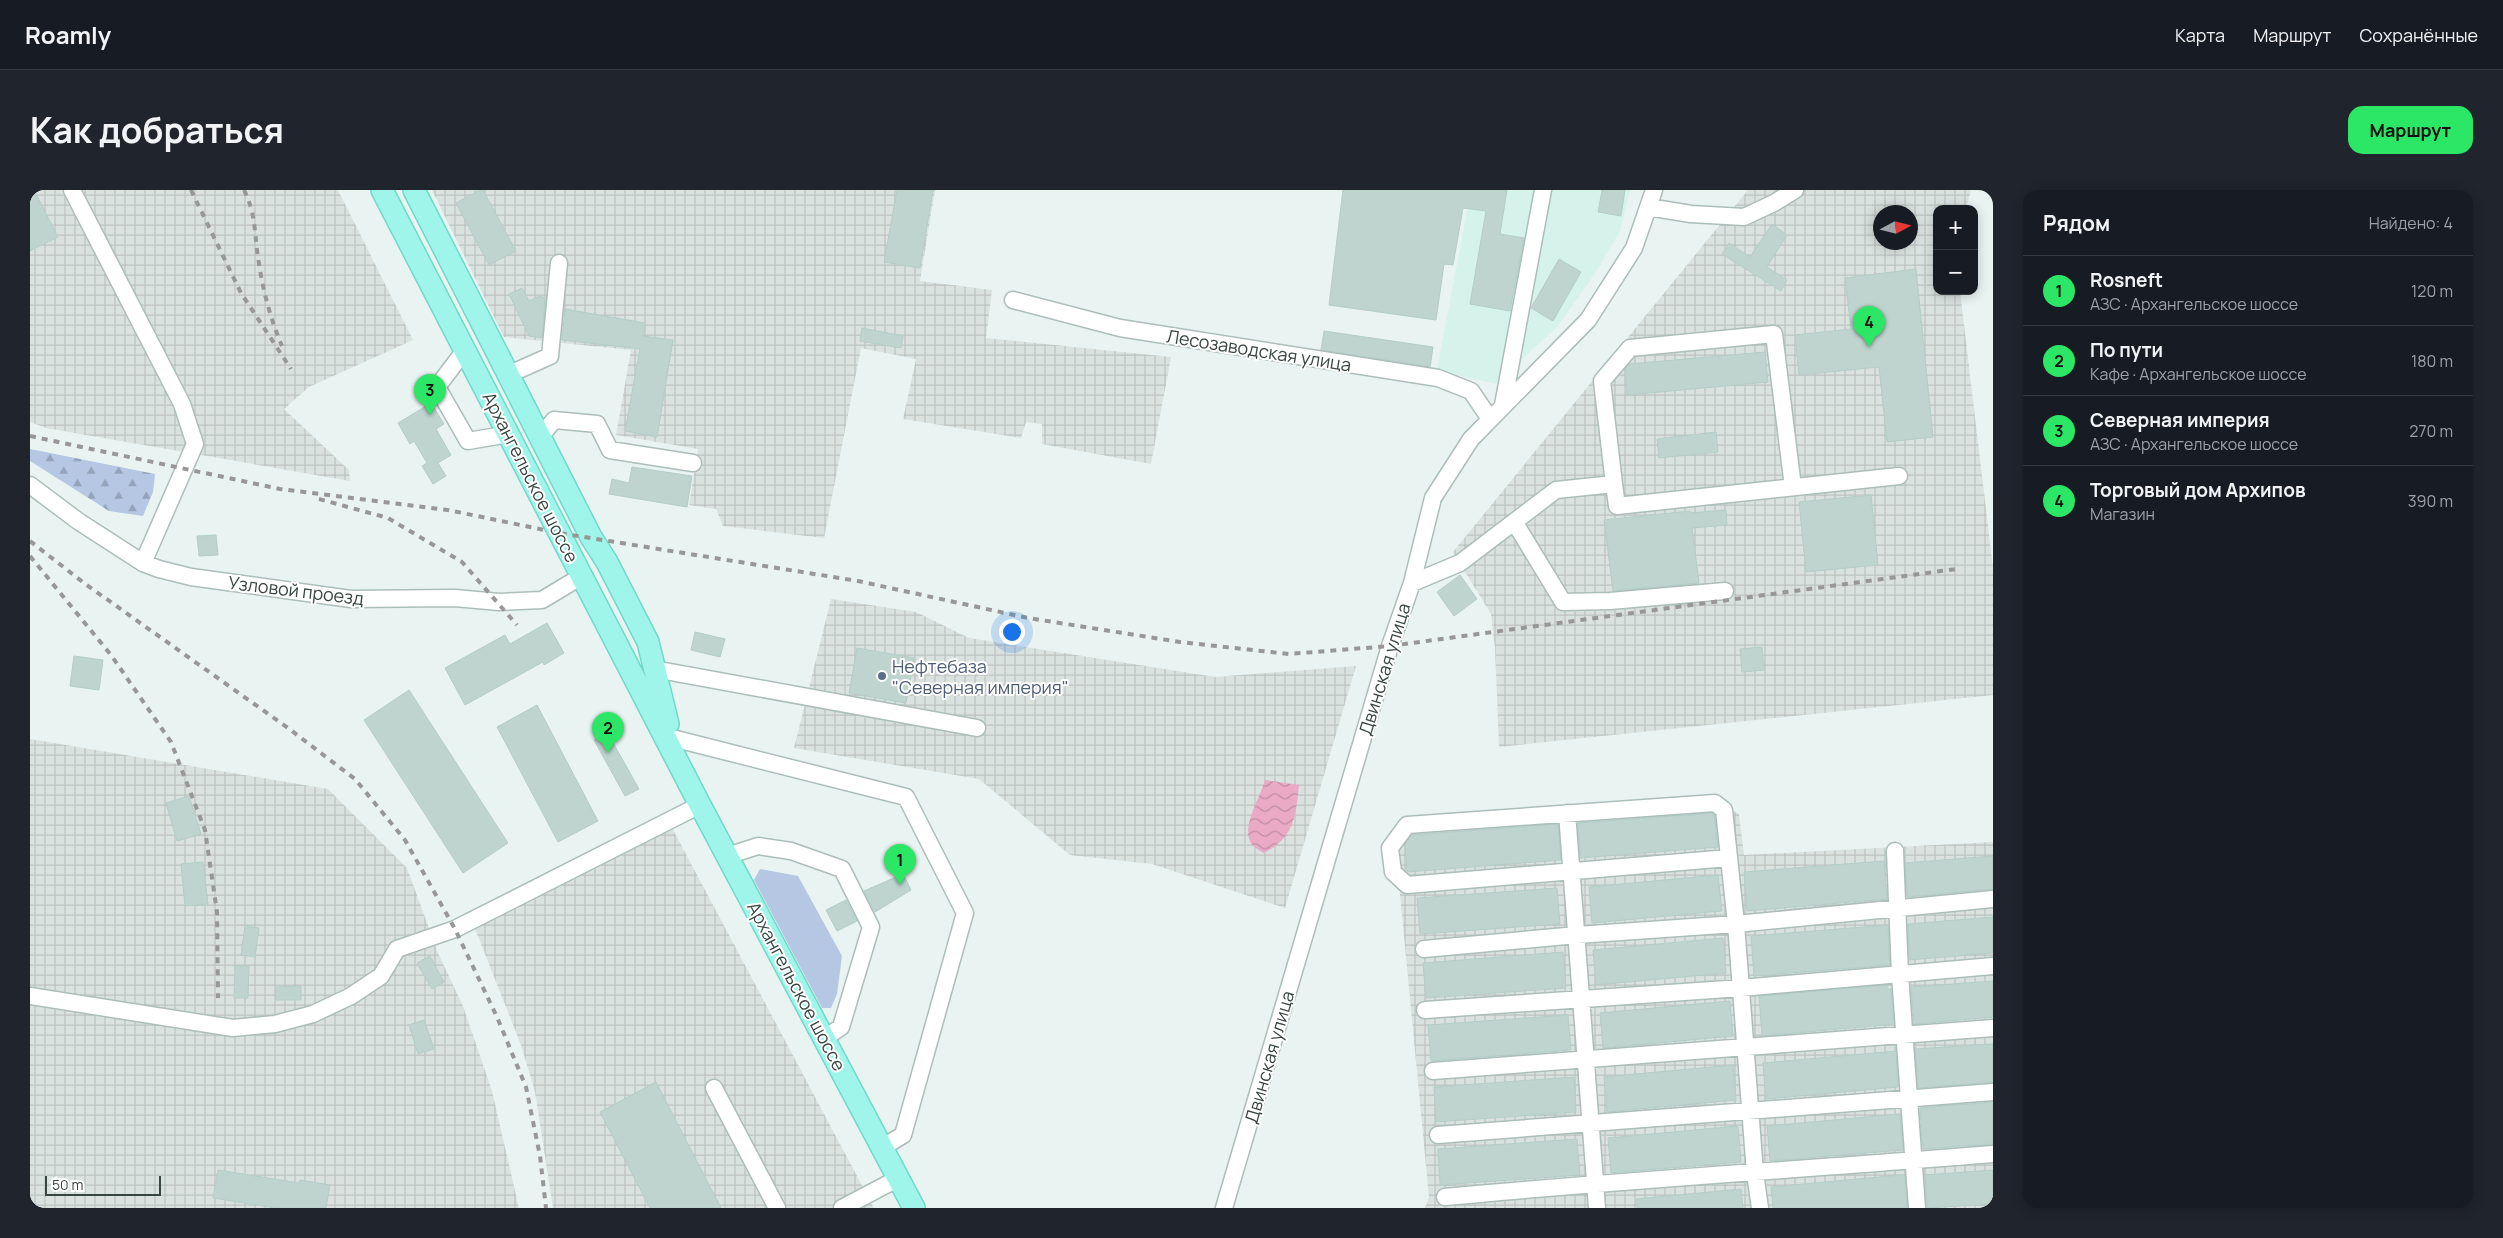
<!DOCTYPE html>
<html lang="ru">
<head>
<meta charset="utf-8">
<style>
	body { margin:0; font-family:Manrope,sans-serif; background:#20242c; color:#f1f3f6 }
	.controls { position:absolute; right:15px; top:15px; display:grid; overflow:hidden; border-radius:10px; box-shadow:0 2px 12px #0003 }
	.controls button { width:45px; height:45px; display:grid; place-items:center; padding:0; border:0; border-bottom:1px solid #363941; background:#171b24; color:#f1f3f6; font:25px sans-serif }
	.compass { position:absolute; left:1843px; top:15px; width:45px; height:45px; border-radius:50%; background:#171b24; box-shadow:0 2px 12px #0003; rotate:83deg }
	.scale { position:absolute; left:15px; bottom:12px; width:116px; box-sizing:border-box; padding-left:5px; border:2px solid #384642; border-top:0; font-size:14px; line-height:18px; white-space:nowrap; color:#384642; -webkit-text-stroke:4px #fff; paint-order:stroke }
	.you { position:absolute; left:981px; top:441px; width:18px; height:18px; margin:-12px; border:4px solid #fff; border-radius:50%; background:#1a73e8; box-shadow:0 0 0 8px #1a73e833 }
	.badge { display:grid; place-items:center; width:32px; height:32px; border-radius:50%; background:#2be765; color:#111; font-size:16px; font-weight:700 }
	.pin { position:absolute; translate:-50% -41px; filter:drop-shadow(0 1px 2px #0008) }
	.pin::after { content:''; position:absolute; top:26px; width:18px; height:15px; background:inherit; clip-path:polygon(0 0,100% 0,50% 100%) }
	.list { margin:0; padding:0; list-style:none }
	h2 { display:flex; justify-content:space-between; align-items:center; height:65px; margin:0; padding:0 20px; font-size:21px }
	h2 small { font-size:16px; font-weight:400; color:#9ea1a6 }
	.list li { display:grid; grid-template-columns:32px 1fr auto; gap:15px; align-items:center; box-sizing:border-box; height:70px; padding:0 20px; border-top:1px solid #363941 }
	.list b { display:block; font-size:19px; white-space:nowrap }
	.list p { margin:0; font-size:16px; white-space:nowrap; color:#9ea1a6 }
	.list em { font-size:16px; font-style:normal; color:#9ea1a6 }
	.map { position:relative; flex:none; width:1963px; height:1018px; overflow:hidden; border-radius:15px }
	header { display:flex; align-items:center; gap:30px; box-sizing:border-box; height:70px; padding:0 25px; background:#171b24; border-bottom:1px solid #363941 }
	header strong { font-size:24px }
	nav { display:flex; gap:28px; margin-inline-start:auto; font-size:18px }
	.intro { display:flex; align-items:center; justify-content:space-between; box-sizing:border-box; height:120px; padding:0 30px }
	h1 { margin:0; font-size:35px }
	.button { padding:12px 22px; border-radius:15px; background:#2be765; color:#111; font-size:18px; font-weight:700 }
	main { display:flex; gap:30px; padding:0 30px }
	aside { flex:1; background:#171b24; border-radius:15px; box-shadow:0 2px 12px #0003 }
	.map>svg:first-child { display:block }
	.commercial { fill:#d6f3eb }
	.industrial { fill:url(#industrial-grid); fill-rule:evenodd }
	.green { fill:#b5c7e3 }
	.forest { fill:url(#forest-firs) }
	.water { fill:url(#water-waves) }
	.building { fill:#bfd3cf; stroke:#b3cec7 }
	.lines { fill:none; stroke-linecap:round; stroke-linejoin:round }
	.minor-casing { stroke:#acbeba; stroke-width:19 }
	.major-casing { stroke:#70d9ca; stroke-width:24 }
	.minor { stroke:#fff; stroke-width:16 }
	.major { stroke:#9ff5ea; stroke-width:21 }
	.rail { stroke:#979797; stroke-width:4; stroke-dasharray:6 6; stroke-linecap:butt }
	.service-dot { fill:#5c6f8a; stroke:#fff; stroke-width:2 }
	.labels { text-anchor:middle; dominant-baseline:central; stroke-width:4; stroke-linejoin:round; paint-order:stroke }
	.street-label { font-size:18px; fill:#384642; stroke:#fff }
	.service-label { font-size:18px; fill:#4e5e75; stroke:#fff; text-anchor:start }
</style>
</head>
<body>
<header>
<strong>Roamly</strong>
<nav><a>Карта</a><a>Маршрут</a><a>Сохранённые</a></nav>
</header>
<div class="intro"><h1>Как добраться</h1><a class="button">Маршрут</a></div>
<main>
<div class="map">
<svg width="1963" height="1018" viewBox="0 0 1963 1018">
	<defs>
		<pattern id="industrial-grid" width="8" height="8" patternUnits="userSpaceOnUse" patternTransform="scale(1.25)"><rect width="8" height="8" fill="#dae2e0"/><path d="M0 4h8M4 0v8" fill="none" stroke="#bcc3c1"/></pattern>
		<pattern id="forest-firs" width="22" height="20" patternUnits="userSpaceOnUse" patternTransform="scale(1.25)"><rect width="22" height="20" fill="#b5c7e3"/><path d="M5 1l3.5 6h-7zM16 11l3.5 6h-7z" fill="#94a3ba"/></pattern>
		<pattern id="water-waves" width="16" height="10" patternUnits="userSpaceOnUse" patternTransform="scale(1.25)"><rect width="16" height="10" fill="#eaaac6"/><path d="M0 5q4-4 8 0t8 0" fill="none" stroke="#bf8ca2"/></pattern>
	</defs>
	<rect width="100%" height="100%" fill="#e9f3f1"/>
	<!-- commercial -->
	<path class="commercial" d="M1441 0H1600L1590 41 1568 79 1528 136 1465 194 1407 180Z"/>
	<!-- industrial -->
	<path class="industrial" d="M0 0H308L383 150 279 197 254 219 319 280 320 291 16 238 0 232Z
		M402 0H905L890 91 962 100 956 148 1141 167 1121 274 1012 254V234L996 232 991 248 873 229 886 169 831 158 794 348 693 336 686 319 659 315 668 259 586 245 601 160 474 147Z
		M1718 0H1941L1936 19H1907V101H1930L1963 378V505L1469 557 1465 458 1461 424 1423 362ZM1850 22H1880V52H1850Z
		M801 409 886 422 939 448 1185 487 1326 476 1255 718 1122 674 1040 665 949 589 764 558Z
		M0 549 298 599 377 678 408 763 433 816 462 901 489 1018H0Z
		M1682 609 1709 624 1714 665 1963 652V1018H1395L1399 1007 1364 642Z
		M641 636 844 1018H523L505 902 491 855 444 736Z"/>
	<!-- green -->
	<path class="green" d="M730 679 768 686 812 766 807 804 801 818H792L724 690Z"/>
	<!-- forest -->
	<path class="forest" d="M0 259 125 284 123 302 113 326 79 321 0 271Z"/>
	<!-- water -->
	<path class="water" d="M1235 590 1269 595C1266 626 1264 649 1233 663 1230 660 1223 657 1221 653 1211 637 1230 608 1235 590Z"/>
	<!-- building -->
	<path class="building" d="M0 0H4L28 47 0 61Z
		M450 0H453L486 61 459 75 426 13Z
		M867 0H903L890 78 854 72Z
		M1313 0H1477L1470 44 1494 48 1480 121 1440 114 1456 21 1433 18 1423 75 1414 74 1406 130 1299 115Z
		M1572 0H1595L1591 26 1568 22Z
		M1742 34 1757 45 1737 77 1757 90 1751 101 1692 64 1699 53 1720 67Z
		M1529 69 1551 82 1523 131 1501 118Z
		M1886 79 1903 247 1857 252 1849 177 1769 185 1765 145 1821 139 1815 88Z
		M492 98 499 111 512 105 515 111 512 148 499 146 479 104Z
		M535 119 615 133 613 146 643 150 627 247 595 241 610 159 532 150Z
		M832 138 873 146 871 158 830 151Z
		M1294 141 1403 157 1400 177 1291 160Z
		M1735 162 1738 192 1597 205 1595 179 1599 174Z
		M401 213 414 234 406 239 421 265 408 273 416 286 403 294 392 276 397 273 384 251 380 254 368 233Z
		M1686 242 1688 262 1629 268 1627 249Z
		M602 277 662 286 657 317 579 304 582 289 599 293Z
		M1841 305 1848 375 1776 382 1769 312Z
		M1696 320 1697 335 1662 338 1669 393 1583 401 1574 330 1660 321V323Z
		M186 345 188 365 169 366 167 346Z
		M1430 385 1447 409 1424 426 1407 402Z
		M517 433 534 463 514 475 513 472 435 515 415 478 475 445 480 454Z
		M665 442 695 449 690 467 661 460Z
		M1732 457 1734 480 1712 482 1710 459Z
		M827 458 884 468 876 513 819 503Z
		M44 466 73 470 69 500 40 496Z
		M379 500 478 653 433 683 334 530Z
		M507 515 568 631 528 652 467 537Z
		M577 542 609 599 595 606 564 550Z
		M159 606 171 644 147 651 136 613Z
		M1682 623 1684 625 1688 657 1550 668 1548 633Z
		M1528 634 1531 670 1377 682 1375 654 1382 645Z
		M1963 666V699L1877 707 1875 673Z
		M1854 671 1857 709 1717 721 1714 682Z
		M173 672 178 714 155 716 151 674Z
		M873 684 881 700 845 722 834 701Z
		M1688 685 1692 721 1562 733 1559 697Z
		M1527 698 1530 734 1390 744 1387 708Z
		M816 710 827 731 807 741 796 720Z
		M1963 727V763L1879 770 1878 734Z
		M1858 735 1860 775 1724 786 1721 746Z
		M215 736 229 738 225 767 211 765Z
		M1693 748 1696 783 1566 795 1563 760Z
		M1533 762 1536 798 1396 808 1393 773Z
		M400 766 414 792 402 799 387 773Z
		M205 776H219L218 808H204Z
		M1963 791V827L1884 834 1881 797Z
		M1857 795V799H1861L1864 834 1732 846 1729 806Z
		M271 796V810H246V797Z
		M1700 811 1703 846 1573 858 1570 823Z
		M1538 825 1541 860 1401 871 1398 835Z
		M394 830 404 859 388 864 379 835Z
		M1963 854V892L1888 898 1885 859Z
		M1866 861 1868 897 1736 909 1733 873Z
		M1703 875 1706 910 1577 922 1574 887Z
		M1544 887 1546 922 1406 932 1404 897Z
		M626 892 691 1018H620L570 922Z
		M1963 912V954L1893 959 1890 918Z
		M1870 924 1873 960 1740 971 1737 936Z
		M1708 936 1711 972 1581 983 1578 948Z
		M1547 949 1550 985 1410 995 1408 959Z
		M188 980 269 993 270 990 300 995 296 1018H245L183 1008Z
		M1963 980V1014L1897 1018 1895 985Z
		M1871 985 1875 987 1877 1018H1743L1741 997Z
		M1711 999 1713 1018H1607L1606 1009Z"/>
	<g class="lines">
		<defs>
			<path id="minor" d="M42 0 152 214 165 254 113 373
				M1618 17 1661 24 1714 27 1744 13 1765 0
				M983 110 1090 138 1408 188 1441 201 1460 229
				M435 160 407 197 438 251 479 244
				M482 183 520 166 529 73
				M1473 215 1513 0
				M511 246 524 230 567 234 580 260 663 273
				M1584 294 1572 191 1600 158 1744 144 1763 297
				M0 295 48 331 113 373 129 379 161 387 321 409 425 408 469 412 512 410 552 386
				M1485 333 1533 412 1580 411 1695 401
				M1382 393 1430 373 1526 300 1584 294 1587 316 1869 286
				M624 479 947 538
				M642 548 876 607 935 723 873 945 853 957
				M1537 623 1567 1018
				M1865 661 1870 785 1887 1018
				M697 666 728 656 761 661 812 679 841 737 811 837 795 848
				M1699 668 1377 695 1363 682 1360 658 1377 635 1685 613 1694 620 1706 734 1725 983 1730 1018
				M1394 759 1547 745 1706 734 1963 709
				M0 806 203 838 245 834 283 824 321 806 351 786 367 759 425 739 670 615
				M1395 820 1711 798 1963 776
				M1403 881 1963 838
				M684 898 747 1018
				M1408 945 1963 902
				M1415 1007C1597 990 1780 979 1963 964
				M812 1018 869 988
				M1194 1018 1360 456 1382 393 1403 308 1441 249 1558 130 1604 58 1624 0"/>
			<path id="major" d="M352 0 670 615 884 1018
				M384 0 561 347 577 372 618 452 638 534"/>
		</defs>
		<!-- minor casing -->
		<use href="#minor" class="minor-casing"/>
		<!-- major casing -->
		<use href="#major" class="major-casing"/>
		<!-- minor -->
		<use href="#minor" class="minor"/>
		<!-- major -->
		<use href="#major" class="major"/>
		<!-- rail -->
		<path class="rail" d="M161 0 211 103 261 179
			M214 0C226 24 224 41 228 67 232 97 240 128 252 156
			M0 246 250 299 418 320 529 343 828 391 998 428 1150 452 1259 464 1360 456 1926 379
			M289 309 358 328 432 372 487 435
			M0 351 54 393 258 538 325 589 375 650 425 739 467 827 496 897 510 966 516 1018
			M0 366 81 465 141 552 175 640 187 722 188 808"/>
	</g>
	<!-- markers -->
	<circle class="service-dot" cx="852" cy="486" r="5"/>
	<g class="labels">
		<!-- street labels -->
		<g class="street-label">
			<text transform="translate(1229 160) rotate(9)">Лесозаводская улица</text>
			<text transform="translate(501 287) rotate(63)">Архангельское шоссе</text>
			<text transform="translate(266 400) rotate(7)">Узловой проезд</text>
			<text transform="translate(1354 479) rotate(-73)">Двинская улица</text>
			<text transform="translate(767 796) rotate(62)">Архангельское шоссе</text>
			<text transform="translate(1239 867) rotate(-74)">Двинская улица</text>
		</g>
		<!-- service labels -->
		<g class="service-label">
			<text x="862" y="476">Нефтебаза<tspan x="862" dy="21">"Северная империя"</tspan></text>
		</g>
	</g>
</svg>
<div class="controls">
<button>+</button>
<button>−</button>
</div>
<svg class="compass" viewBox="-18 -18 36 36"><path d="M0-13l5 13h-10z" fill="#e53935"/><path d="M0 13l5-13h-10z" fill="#9ea1a6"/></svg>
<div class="scale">50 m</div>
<div class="you"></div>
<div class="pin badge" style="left:870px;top:695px">1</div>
<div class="pin badge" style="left:578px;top:563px">2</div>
<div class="pin badge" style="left:400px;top:225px">3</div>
<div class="pin badge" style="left:1839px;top:157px">4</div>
</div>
<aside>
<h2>Рядом<small>Найдено: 4</small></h2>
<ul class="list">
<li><span class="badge">1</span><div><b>Rosneft</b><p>АЗС · Архангельское шоссе</p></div><em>120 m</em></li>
<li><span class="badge">2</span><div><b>По пути</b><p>Кафе · Архангельское шоссе</p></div><em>180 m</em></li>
<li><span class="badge">3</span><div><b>Северная империя</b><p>АЗС · Архангельское шоссе</p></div><em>270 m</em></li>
<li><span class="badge">4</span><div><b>Торговый дом Архипов</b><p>Магазин</p></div><em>390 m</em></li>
</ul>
</aside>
</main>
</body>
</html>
